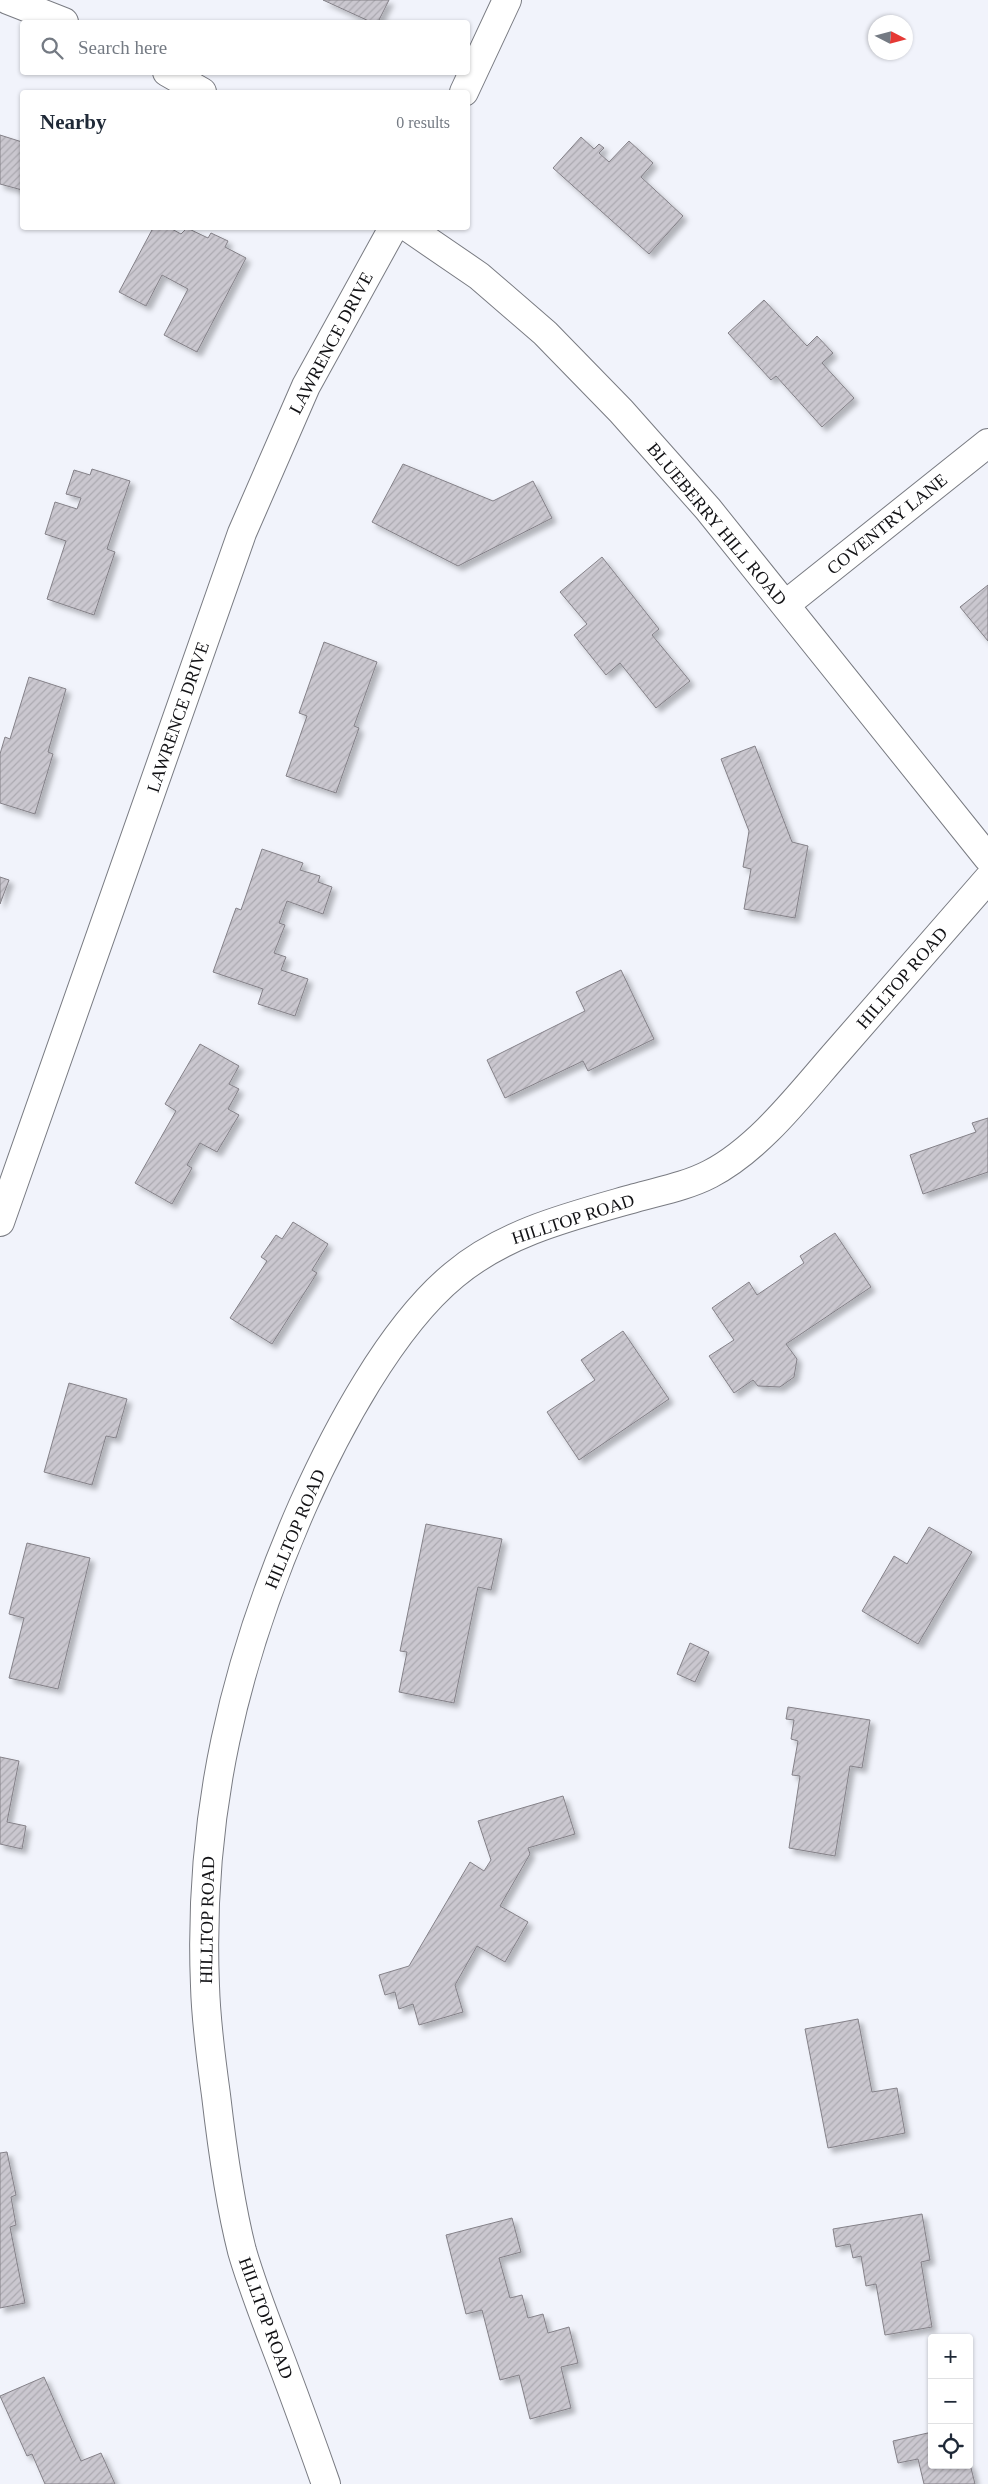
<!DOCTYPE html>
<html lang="en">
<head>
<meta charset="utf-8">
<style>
	body { margin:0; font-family:Georgia,serif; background:#f2f2f3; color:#1f2937 }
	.controls { position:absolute; right:15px; bottom:15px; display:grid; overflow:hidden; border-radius:5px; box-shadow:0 1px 4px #0004 }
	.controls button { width:45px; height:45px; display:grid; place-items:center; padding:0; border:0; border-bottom:1px solid #e0e1e3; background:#fff; color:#1f2937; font:25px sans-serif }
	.compass { position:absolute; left:868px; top:15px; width:45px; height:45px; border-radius:50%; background:#fff; box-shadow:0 1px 4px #0004; rotate:96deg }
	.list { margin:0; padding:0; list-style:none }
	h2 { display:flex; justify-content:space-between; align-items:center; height:65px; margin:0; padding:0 20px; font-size:21px }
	h2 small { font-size:16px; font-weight:400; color:#747a83 }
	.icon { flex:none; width:28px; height:28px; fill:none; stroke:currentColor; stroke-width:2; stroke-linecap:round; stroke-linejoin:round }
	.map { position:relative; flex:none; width:988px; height:2484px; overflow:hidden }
	.search { position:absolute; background:#fff; box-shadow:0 1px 4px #0004; left:20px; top:20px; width:450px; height:55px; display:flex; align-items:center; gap:12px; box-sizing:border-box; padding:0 18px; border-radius:5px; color:#747a83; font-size:19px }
	.panel { position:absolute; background:#fff; box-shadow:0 1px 4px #0004; left:20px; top:90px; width:450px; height:140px; border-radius:5px }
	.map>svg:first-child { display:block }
	.building { fill:url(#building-hatch); stroke:#848188; filter:url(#shadow) }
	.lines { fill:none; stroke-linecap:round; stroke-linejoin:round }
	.street-casing { stroke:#797b82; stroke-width:30 }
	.street { stroke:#fff; stroke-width:28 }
	.labels { text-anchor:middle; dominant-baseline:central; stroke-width:5; stroke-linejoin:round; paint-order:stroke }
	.street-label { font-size:18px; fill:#121215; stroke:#fff }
</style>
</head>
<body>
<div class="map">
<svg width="988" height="2484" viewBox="0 0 988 2484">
	<defs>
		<pattern id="building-hatch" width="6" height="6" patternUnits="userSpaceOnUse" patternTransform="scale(1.25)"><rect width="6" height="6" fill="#cac7cf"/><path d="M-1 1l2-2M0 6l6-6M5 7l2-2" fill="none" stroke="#acaab1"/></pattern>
		<filter id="shadow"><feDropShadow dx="4.5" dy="4.5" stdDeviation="2.5" flood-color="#0004"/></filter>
	</defs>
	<rect width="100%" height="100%" fill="#f1f3fb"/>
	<!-- building -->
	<path class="building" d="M323 0H389L378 22H371Z
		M0 135 22 142V190L0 184Z
		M581 137 594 149 599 144 604 148 599 153 609 162 629 141 653 163 641 177 683 216 649 254 553 168Z
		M153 228H170L181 234 187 228 208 238 211 233 228 241 225 247 246 258 197 352 164 335 188 289 162 275 146 306 119 292Z
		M764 300 807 346 817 336 833 353 822 363 854 398 822 427 776 376 771 380 728 333Z
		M403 464 493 501 533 481 552 518 458 566 372 522Z
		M92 469 130 481 107 549 115 552 94 615 47 599 66 541 45 534 55 502 77 509 81 498 66 494 74 470 90 475Z
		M602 557 659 629 652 635 690 681 656 708 620 663 606 675 574 635 587 624 560 592Z
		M988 585V641L960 607Z
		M324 642 377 662 354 726 359 728 336 793 286 776 307 716 299 713Z
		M29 677 66 689 48 752 53 754 35 814 0 803V754L5 737 10 739Z
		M755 746 792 842 808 846 795 918 744 909 751 869 743 867 749 831 721 759Z
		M262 849 303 863 300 870 320 876 318 882 332 887 323 914 287 901 279 923 285 925 274 953 286 957 281 970 308 979 295 1016 258 1004 263 989 213 972 236 908 241 910Z
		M0 877 9 880 0 904Z
		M621 970 654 1039 588 1071 583 1061 505 1098 487 1060 585 1011 576 992Z
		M200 1044 239 1066 229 1084 239 1089 228 1109 239 1115 217 1152 200 1143 187 1165 192 1168 172 1204 135 1183 176 1111 165 1104Z
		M988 1118V1172L923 1194 910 1155 976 1132 972 1123Z
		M293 1222 328 1244 312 1270 317 1273 272 1344 230 1318 267 1261 261 1257 276 1235 282 1239Z
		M835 1233 871 1287 786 1344 797 1359 794 1377 780 1387 758 1386 753 1380 734 1393 709 1356 734 1340 712 1308 749 1282 757 1295 804 1263 800 1256Z
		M623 1331 669 1399 579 1460 547 1412 595 1380 581 1360Z
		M69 1383 127 1399 116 1438 106 1436 92 1485 44 1472Z
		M426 1524 502 1539 491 1590 478 1587 454 1703 399 1692 407 1652 400 1651Z
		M929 1527 972 1552 918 1644 862 1611 894 1556 907 1564Z
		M27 1543 90 1558 58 1689 9 1678 24 1618 9 1614Z
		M690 1643 709 1652 695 1682 677 1674Z
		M788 1707 870 1720 862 1768 850 1766 835 1856 789 1848 800 1776 792 1775 798 1741 791 1739 794 1720 786 1719Z
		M0 1757 19 1761 7 1822 26 1826 22 1849 0 1844Z
		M563 1796 575 1834 528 1848 530 1854 500 1906 528 1922 505 1962 477 1946 455 1985 463 2012 419 2025 413 2004 399 2009 395 1992 385 1995 379 1975 409 1966 470 1862 484 1871 491 1860 478 1821Z
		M858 2019 872 2092 897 2088 905 2133 828 2148 805 2029Z
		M7 2152 16 2195 11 2197 16 2225 10 2227 25 2303 0 2308V2153Z
		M922 2214 930 2260 921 2262 932 2327 885 2335 876 2284 866 2286 861 2256 853 2258 850 2244 836 2247 833 2229Z
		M512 2218 521 2252 499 2258 510 2298 522 2295 528 2318 543 2314 548 2333 569 2327 578 2363 561 2367 571 2408 530 2419 519 2375 500 2380 482 2310 466 2314 446 2235Z
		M44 2377 81 2461 101 2453 115 2484H45L32 2454 27 2456 0 2396Z
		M932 2432V2465L970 2464 975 2484H924L918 2459 898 2463 893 2441Z"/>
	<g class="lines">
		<defs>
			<path id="street" d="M8 0 64 22
				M167 72 202 92
				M464 92 507 0
				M409 228 479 276 545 333 621 411 708 509 988 858
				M785 605 988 443
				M0 1222 242 533 306 386 393 228
				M326 2484C312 2444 297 2403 282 2363 268 2326 253 2289 242 2251 229 2200 222 2147 216 2095 211 2059 206 2022 205 1986 198 1814 234 1662 303 1505 336 1431 391 1327 454 1275 505 1232 572 1216 635 1198 660 1191 687 1186 710 1174 760 1148 801 1093 838 1051 888 994 938 937 988 879"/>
		</defs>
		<!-- street casing -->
		<use href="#street" class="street-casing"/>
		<!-- street -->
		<use href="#street" class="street"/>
	</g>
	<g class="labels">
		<!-- street labels -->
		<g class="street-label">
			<text transform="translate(331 343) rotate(-62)">LAWRENCE DRIVE</text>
			<text transform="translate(717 524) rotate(50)">BLUEBERRY HILL ROAD</text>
			<text transform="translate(887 524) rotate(-39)">COVENTRY LANE</text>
			<text transform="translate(178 717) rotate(-71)">LAWRENCE DRIVE</text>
			<text transform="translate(902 978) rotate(-49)">HILLTOP ROAD</text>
			<text transform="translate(573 1219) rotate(-18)">HILLTOP ROAD</text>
			<text transform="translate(295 1529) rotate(-67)">HILLTOP ROAD</text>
			<text transform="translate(207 1920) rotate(-89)">HILLTOP ROAD</text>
			<text transform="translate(266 2318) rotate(70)">HILLTOP ROAD</text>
		</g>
	</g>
</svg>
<div class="controls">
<button>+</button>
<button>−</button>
<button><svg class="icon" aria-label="locate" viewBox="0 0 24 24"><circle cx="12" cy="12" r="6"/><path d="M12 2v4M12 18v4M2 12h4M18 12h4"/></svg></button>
</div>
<svg class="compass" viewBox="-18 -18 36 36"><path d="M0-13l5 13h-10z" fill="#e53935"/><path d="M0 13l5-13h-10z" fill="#747a83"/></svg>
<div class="search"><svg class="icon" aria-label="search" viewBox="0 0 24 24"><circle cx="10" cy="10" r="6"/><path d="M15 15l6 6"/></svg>Search here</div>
<section class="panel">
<h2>Nearby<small>0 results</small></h2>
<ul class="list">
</ul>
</section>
</div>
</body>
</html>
